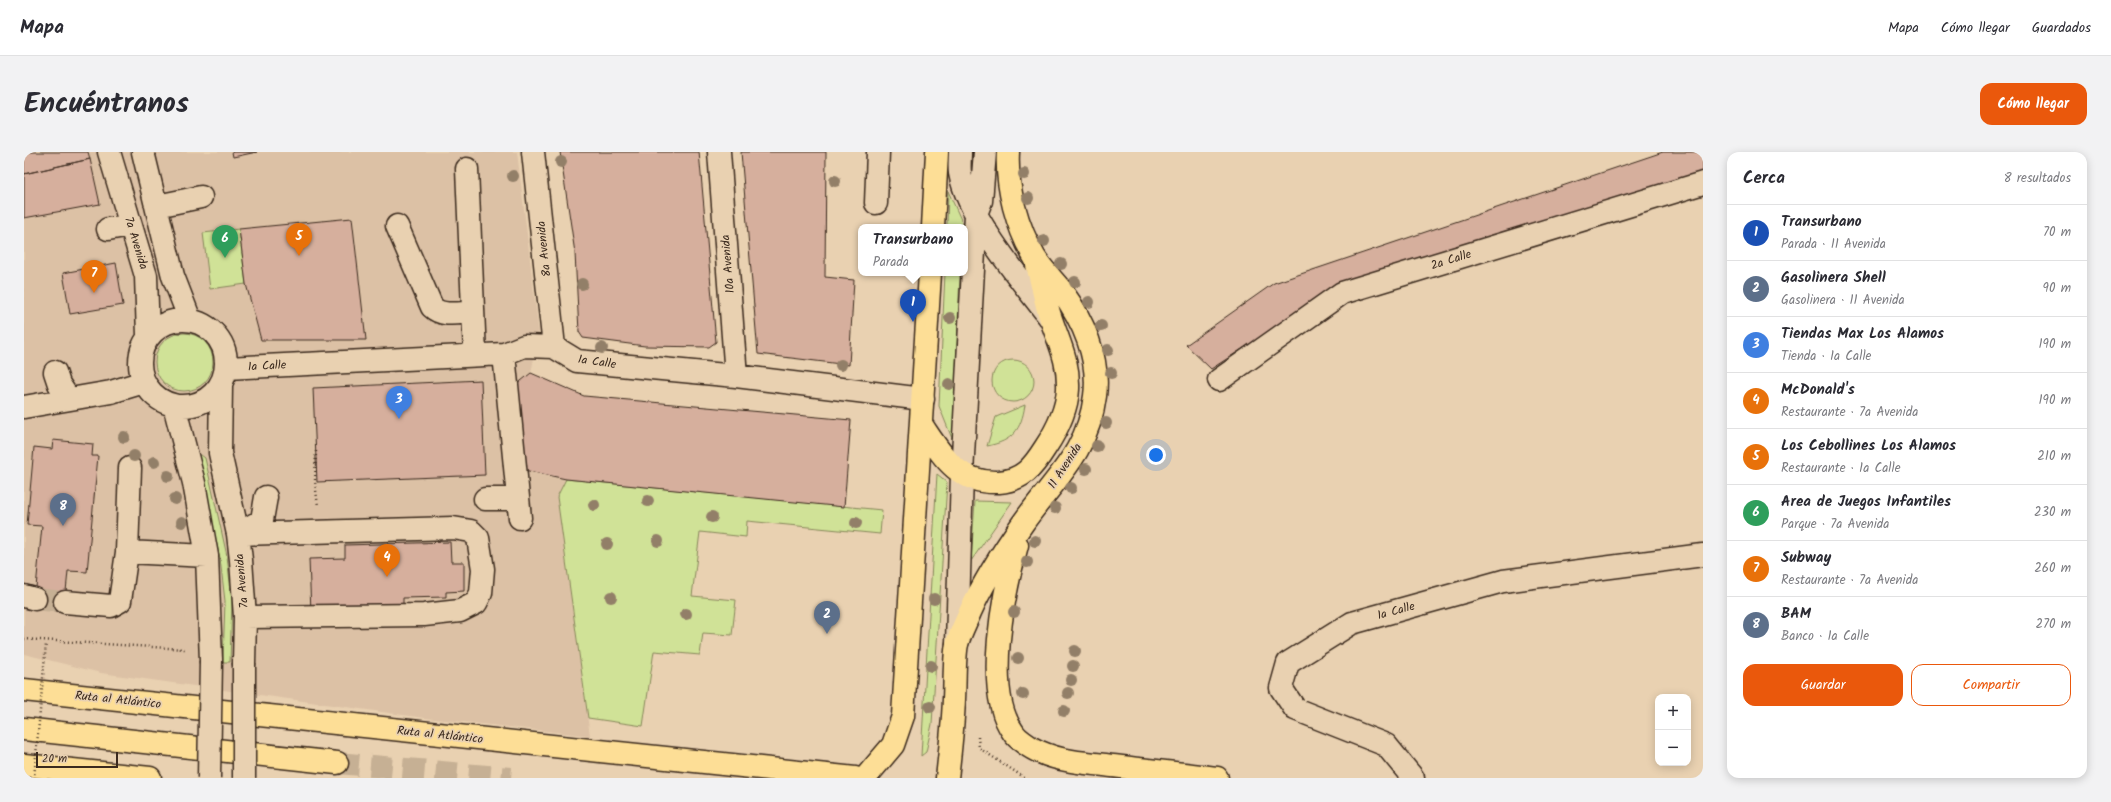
<!DOCTYPE html>
<html lang="es">
<head>
<meta charset="utf-8">
<style>
	body { margin:0; font-family:Kalam,sans-serif; background:#f2f2f3; color:#2b2b33 }
	.controls { position:absolute; right:12px; bottom:12px; display:grid; overflow:hidden; border-radius:8px; box-shadow:0 2px 10px #0003 }
	.controls button { width:36px; height:36px; display:grid; place-items:center; padding:0; border:0; border-bottom:1px solid #e1e1e2; background:#fff; color:#2b2b33; font:20px sans-serif }
	.scale { position:absolute; left:12px; bottom:10px; width:82px; box-sizing:border-box; padding-left:4px; border:2px solid #3b2a1e; border-top:0; font-size:11px; line-height:14px; white-space:nowrap; color:#3b2a1e; -webkit-text-stroke:3px #e9d1b1; paint-order:stroke }
	.you { position:absolute; left:1132px; top:303px; width:14px; height:14px; margin:-10px; border:3px solid #fff; border-radius:50%; background:#1a73e8; box-shadow:0 0 0 6px #1a73e833 }
	.badge { display:grid; place-items:center; width:26px; height:26px; border-radius:50%; background:#ea580c; color:#fff; font-size:13px; font-weight:700 }
	.pin { position:absolute; translate:-50% -33px; filter:drop-shadow(0 1px 2px #0008) }
	.pin::after { content:''; position:absolute; top:21px; width:14px; height:12px; background:inherit; clip-path:polygon(0 0,100% 0,50% 100%) }
	.popup { position:absolute; left:834px; top:72px; width:110px; height:52px; box-sizing:border-box; display:grid; place-content:center; border-radius:8px; background:#fff; filter:drop-shadow(0 1px 3px #0005); font-size:13px; white-space:nowrap; color:#7c7c81 }
	.popup b { font-size:15px; color:#2b2b33 }
	.popup::after { content:''; position:absolute; left:50%; top:100%; margin-left:-8px; border:8px solid transparent; border-top-color:#fff }
	.list { margin:0; padding:0; list-style:none }
	h2 { display:flex; justify-content:space-between; align-items:center; height:52px; margin:0; padding:0 16px; font-size:17px }
	h2 small { font-size:13px; font-weight:400; color:#7c7c81 }
	.list li { display:grid; grid-template-columns:26px 1fr auto; gap:12px; align-items:center; box-sizing:border-box; height:56px; padding:0 16px; border-top:1px solid #e1e1e2 }
	.list b { display:block; font-size:15px; white-space:nowrap }
	.list p { margin:0; font-size:13px; white-space:nowrap; color:#7c7c81 }
	.list em { font-size:13px; font-style:normal; color:#7c7c81 }
	.actions { display:flex; gap:8px; padding:12px 16px }
	.actions a { flex:1; padding:9px 0; border:1px solid #ea580c; border-radius:12px; text-align:center; font-size:14px; color:#ea580c }
	.actions .main { background:#ea580c; color:#fff }
	.map { position:relative; flex:none; width:1679px; height:626px; overflow:hidden; border-radius:12px }
	header { display:flex; align-items:center; gap:24px; box-sizing:border-box; height:56px; padding:0 20px; background:#fff; border-bottom:1px solid #e1e1e2 }
	header strong { font-size:19px }
	nav { display:flex; gap:22px; margin-inline-start:auto; font-size:14px }
	.intro { display:flex; align-items:center; justify-content:space-between; box-sizing:border-box; height:96px; padding:0 24px }
	h1 { margin:0; font-size:28px }
	.button { padding:10px 18px; border-radius:12px; background:#ea580c; color:#fff; font-size:14px; font-weight:700 }
	main { display:flex; gap:24px; padding:0 24px }
	aside { flex:1; background:#fff; border-radius:12px; box-shadow:0 2px 10px #0003 }
	.map>svg:first-child { display:block }
	.built { fill:#dcc1a5 }
	.green { fill:#d0e297; stroke:#86865a }
	.building { fill:#d6af9d; stroke:#3b2a1e }
	.lines { fill:none; stroke-linecap:round; stroke-linejoin:round }
	.minor-tunnel { stroke:#c6b094; stroke-width:22; stroke-dasharray:22 11; stroke-linecap:butt }
	.highway-tunnel { stroke:#c6b094; stroke-width:22; stroke-dasharray:22 11; stroke-linecap:butt }
	.minor-casing { stroke:#3b2a1e; stroke-width:25 }
	.major-casing { stroke:#3b2a1e; stroke-width:25 }
	.highway-casing { stroke:#3b2a1e; stroke-width:25 }
	.path { stroke:#3b2a1e; stroke-width:2.5; stroke-dasharray:1 3; stroke-linecap:butt }
	.minor { stroke:#e9d1b1; stroke-width:22 }
	.major { stroke:#fdde96; stroke-width:22 }
	.highway { stroke:#fdde96; stroke-width:22 }
	.minor-bridge-casing { stroke:#3b2a1e; stroke-width:25; stroke-linecap:butt }
	.path-bridge { stroke:#3b2a1e; stroke-width:2.5; stroke-dasharray:1 3; stroke-linecap:butt }
	.minor-bridge { stroke:#e9d1b1; stroke-width:22 }
	.tree { fill:#927f67 }
	.labels { text-anchor:middle; dominant-baseline:central; stroke-width:3.5; stroke-linejoin:round; paint-order:stroke }
	.street-label { font-size:12px; fill:#3b2a1e; stroke:#e9d1b1 }
</style>
</head>
<body>
<header>
<strong>Mapa</strong>
<nav><a>Mapa</a><a>Cómo llegar</a><a>Guardados</a></nav>
</header>
<div class="intro"><h1>Encuéntranos</h1><a class="button">Cómo llegar</a></div>
<main>
<div class="map">
<svg width="1679" height="626" viewBox="0 0 1679 626">
	<rect width="100%" height="100%" fill="#e9d1b1"/>
	<filter id="ink" filterUnits="userSpaceOnUse"><feTurbulence type="fractalNoise" baseFrequency=".025" numOctaves="2"/><feDisplacementMap in="SourceGraphic" scale="8" xChannelSelector="R" yChannelSelector="G"/><feConvolveMatrix kernelMatrix="1 2 1 2 8 2 1 2 1" color-interpolation-filters="sRGB"/></filter>
	<g filter="url(#ink)">
		<!-- built -->
		<path class="built" d="M0 0H493L515 181 507 221 492 233 501 318 542 327 533 345 566 584 401 566 77 521 0 502Z"/>
		<!-- green -->
		<path class="green" d="M924 39 938 70V75H923Z
			M215 77 222 132 186 137 179 81Z
			M921 121H936L929 289 915 254Z
			M131 210a29 29 0 1 1 58 0a29 29 0 1 1-58 0Z
			M968 229a21 21 0 1 1 42 0a21 21 0 1 1-42 0Z
			M1001 253C997 278 989 289 963 294L972 265Z
			M177 303 181 306 203 404 208 449 206 510H199L201 449 196 406 175 319 173 304Z
			M913 322 923 330 908 572 902 600 897 604Z
			M542 327 858 358 856 382 723 369 722 385 676 380 668 444 712 448 708 483 679 481 676 503 630 499 619 574 564 566 533 345Z
			M951 349 988 350 947 409Z"/>
		<!-- building -->
		<path class="building" d="M0 0H64L66 7 0 22Z
			M208 0H233L209 5Z
			M536 0H675L692 190 685 195 621 194 559 186 555 180 551 101Z
			M717 0H802L801 125 830 128 825 213 734 202Z
			M1639 0H1679V28L1312 137 1187 217 1162 193 1250 131Z
			M66 7 76 52 0 66V22Z
			M328 66 342 188H237L222 132 215 77Z
			M92 111 99 153 46 162 39 121Z
			M507 221 560 244 827 268 820 355 542 327 500 318 492 233Z
			M457 228 461 323 293 330 289 236Z
			M29 288 69 292 68 304H74L63 420 44 419 40 460 10 456 18 374 3 373 10 295 28 297Z
			M426 390 427 410H440V439L422 440V445L379 446V458L287 461 285 407 321 406V393Z"/>
		<g class="lines">
			<!-- minor-tunnel -->
			<path class="minor-tunnel" d="M11 447 41 450"/>
			<!-- highway-tunnel -->
			<path class="highway-tunnel" d="M313 611 487 626"/>
			<defs>
				<path id="minor" d="M85 0 122 124 124 184
					M119 0 149 124 166 168
					M509 0 530 195
					M695 0 712 224
					M936 0C936 7 935 15 936 21 944 66 998 129 1026 166
					M443 17 451 203
					M852 51 854 0
					M133 54 177 45
					M373 74 408 155C418 165 435 161 448 160
					M84 77 106 73
					M116 211a43 43 0 1 1 86 0a43 43 0 1 1-86 0Z
					M480 202 496 366
					M203 216 480 202 500 194 530 195 553 209 712 224 899 247
					M31 220 35 232 45 247
					M1195 228 1318 141 1679 31
					M197 234 196 301 214 382 217 408 221 465 220 511
					M150 253 170 331 183 404 187 509
					M0 255 87 240 120 230
					M461 347H494
					M214 382 429 376 447 379 454 386 459 417 457 441 452 451 436 459 400 463 221 465
					M214 382 238 368 242 345
					M103 400 183 404
					M0 444 11 447
					M41 450 87 454 96 449 103 400 106 316
					M933 491 938 322 952 62 957 49 961 0
					M1389 626 1362 593 1271 557 1257 536 1264 511 1328 471 1479 429 1679 403"/>
				<path id="major" d="M909 75 913 0
					M897 272C918 303 933 332 975 330 999 328 1009 315 1021 296 1033 278 1043 258 1044 237 1045 209 1035 191 1027 167 1021 150 1018 131 1013 113
					M993 393C980 439 959 539 989 580 993 587 1008 597 1016 600 1036 609 1060 611 1081 613 1118 618 1156 621 1193 626
					M0 538 831 626
					M841 626 869 593 879 564 906 121
					M923 626C926 600 929 573 930 547 931 531 930 506 933 492 936 481 942 470 946 460 960 429 980 398 999 371 1030 327 1064 301 1071 244 1076 206 1059 168 1037 138 1028 127 1018 117 1011 106 993 75 982 36 984 0"/>
				<path id="highway" d="M0 577 313 611
					M0 613 126 626"/>
			</defs>
			<!-- minor casing -->
			<use href="#minor" class="minor-casing"/>
			<!-- major casing -->
			<use href="#major" class="major-casing"/>
			<!-- highway casing -->
			<use href="#highway" class="highway-casing"/>
			<!-- path -->
			<path class="path" d="M292 299 291 330 294 354
				M0 487 161 497
				M954 585 955 596 1001 626"/>
			<!-- minor -->
			<use href="#minor" class="minor"/>
			<!-- major -->
			<use href="#major" class="major"/>
			<!-- highway -->
			<use href="#highway" class="highway"/>
			<defs>
				<path id="minor-bridge" d="M220 511V626
					M185 626 187 509"/>
			</defs>
			<!-- minor-bridge casing -->
			<use href="#minor-bridge" class="minor-bridge-casing"/>
			<!-- path-bridge -->
			<path class="path-bridge" d="M10 626 22 492"/>
			<!-- minor-bridge -->
			<use href="#minor-bridge" class="minor-bridge"/>
		</g>
		<!-- trees -->
		<g class="tree">
			<circle cx="537" cy="10" r="6"/>
			<circle cx="1000" cy="22" r="6"/>
			<circle cx="489" cy="24" r="6"/>
			<circle cx="811" cy="29" r="6"/>
			<circle cx="1004" cy="46" r="6"/>
			<circle cx="1020" cy="89" r="6"/>
			<circle cx="1037" cy="112" r="6"/>
			<circle cx="1051" cy="130" r="6"/>
			<circle cx="558" cy="132" r="6"/>
			<circle cx="1065" cy="150" r="6"/>
			<circle cx="926" cy="166" r="6"/>
			<circle cx="1077" cy="174" r="6"/>
			<circle cx="578" cy="196" r="6"/>
			<circle cx="1084" cy="198" r="6"/>
			<circle cx="817" cy="213" r="6"/>
			<circle cx="1087" cy="221" r="6"/>
			<circle cx="925" cy="232" r="6"/>
			<circle cx="1082" cy="271" r="6"/>
			<circle cx="100" cy="285" r="6"/>
			<circle cx="1073" cy="294" r="6"/>
			<circle cx="110" cy="304" r="6"/>
			<circle cx="130" cy="310" r="6"/>
			<circle cx="1062" cy="317" r="6"/>
			<circle cx="144" cy="324" r="6"/>
			<circle cx="1047" cy="336" r="6"/>
			<circle cx="151" cy="347" r="6"/>
			<circle cx="624" cy="349" r="6"/>
			<circle cx="570" cy="353" r="6"/>
			<circle cx="1031" cy="356" r="6"/>
			<circle cx="688" cy="365" r="6"/>
			<circle cx="158" cy="370" r="6"/>
			<circle cx="832" cy="371" r="6"/>
			<circle cx="634" cy="389" r="6"/>
			<circle cx="1011" cy="389" r="6"/>
			<circle cx="583" cy="392" r="6"/>
			<circle cx="1003" cy="410" r="6"/>
			<circle cx="587" cy="445" r="6"/>
			<circle cx="910" cy="447" r="6"/>
			<circle cx="990" cy="460" r="6"/>
			<circle cx="662" cy="462" r="6"/>
			<circle cx="1051" cy="499" r="6"/>
			<circle cx="994" cy="506" r="6"/>
			<circle cx="907" cy="514" r="6"/>
			<circle cx="1049" cy="514" r="6"/>
			<circle cx="1047" cy="528" r="6"/>
			<circle cx="1044" cy="541" r="6"/>
			<circle cx="999" cy="542" r="6"/>
			<circle cx="906" cy="555" r="6"/>
			<circle cx="1040" cy="559" r="6"/>
		</g>
	</g>
	<g class="labels">
		<!-- street labels -->
		<g class="street-label">
			<text transform="translate(112 91) rotate(73)">7a Avenida</text>
			<text transform="translate(520 97) rotate(-96)">8a Avenida</text>
			<text transform="translate(1427 108) rotate(-17)">2a Calle</text>
			<text transform="translate(704 112) rotate(-95)">10a Avenida</text>
			<text transform="translate(573 210) rotate(8)">1a Calle</text>
			<text transform="translate(243 214) rotate(-3)">1a Calle</text>
			<text transform="translate(1041 314) rotate(-57)">11 Avenida</text>
			<text transform="translate(218 429) rotate(-95)">7a Avenida</text>
			<text transform="translate(1372 459) rotate(-15)">1a Calle</text>
			<text transform="translate(94 548) rotate(6)">Ruta al Atlántico</text>
			<text transform="translate(416 583) rotate(6)">Ruta al Atlántico</text>
		</g>
	</g>
</svg>
<div class="controls">
<button>+</button>
<button>−</button>
</div>
<div class="scale">20 m</div>
<div class="you"></div>
<div class="pin badge" style="left:889px;top:170px;background:#1a4fb4">1</div>
<div class="popup"><b>Transurbano</b>Parada</div>
<div class="pin badge" style="left:803px;top:482px;background:#5c6f8a">2</div>
<div class="pin badge" style="left:375px;top:267px;background:#3f7fe0">3</div>
<div class="pin badge" style="left:363px;top:425px;background:#e8710a">4</div>
<div class="pin badge" style="left:275px;top:104px;background:#e8710a">5</div>
<div class="pin badge" style="left:201px;top:106px;background:#2e9e5b">6</div>
<div class="pin badge" style="left:70px;top:141px;background:#e8710a">7</div>
<div class="pin badge" style="left:39px;top:374px;background:#5c6f8a">8</div>
</div>
<aside>
<h2>Cerca<small>8 resultados</small></h2>
<ul class="list">
<li><span class="badge" style="background:#1a4fb4">1</span><div><b>Transurbano</b><p>Parada · 11 Avenida</p></div><em>70 m</em></li>
<li><span class="badge" style="background:#5c6f8a">2</span><div><b>Gasolinera Shell</b><p>Gasolinera · 11 Avenida</p></div><em>90 m</em></li>
<li><span class="badge" style="background:#3f7fe0">3</span><div><b>Tiendas Max Los Alamos</b><p>Tienda · 1a Calle</p></div><em>190 m</em></li>
<li><span class="badge" style="background:#e8710a">4</span><div><b>McDonald's</b><p>Restaurante · 7a Avenida</p></div><em>190 m</em></li>
<li><span class="badge" style="background:#e8710a">5</span><div><b>Los Cebollines Los Alamos</b><p>Restaurante · 1a Calle</p></div><em>210 m</em></li>
<li><span class="badge" style="background:#2e9e5b">6</span><div><b>Area de Juegos Infantiles</b><p>Parque · 7a Avenida</p></div><em>230 m</em></li>
<li><span class="badge" style="background:#e8710a">7</span><div><b>Subway</b><p>Restaurante · 7a Avenida</p></div><em>260 m</em></li>
<li><span class="badge" style="background:#5c6f8a">8</span><div><b>BAM</b><p>Banco · 1a Calle</p></div><em>270 m</em></li>
</ul>
<div class="actions"><a class="main">Guardar</a><a>Compartir</a></div>
</aside>
</main>
</body>
</html>
